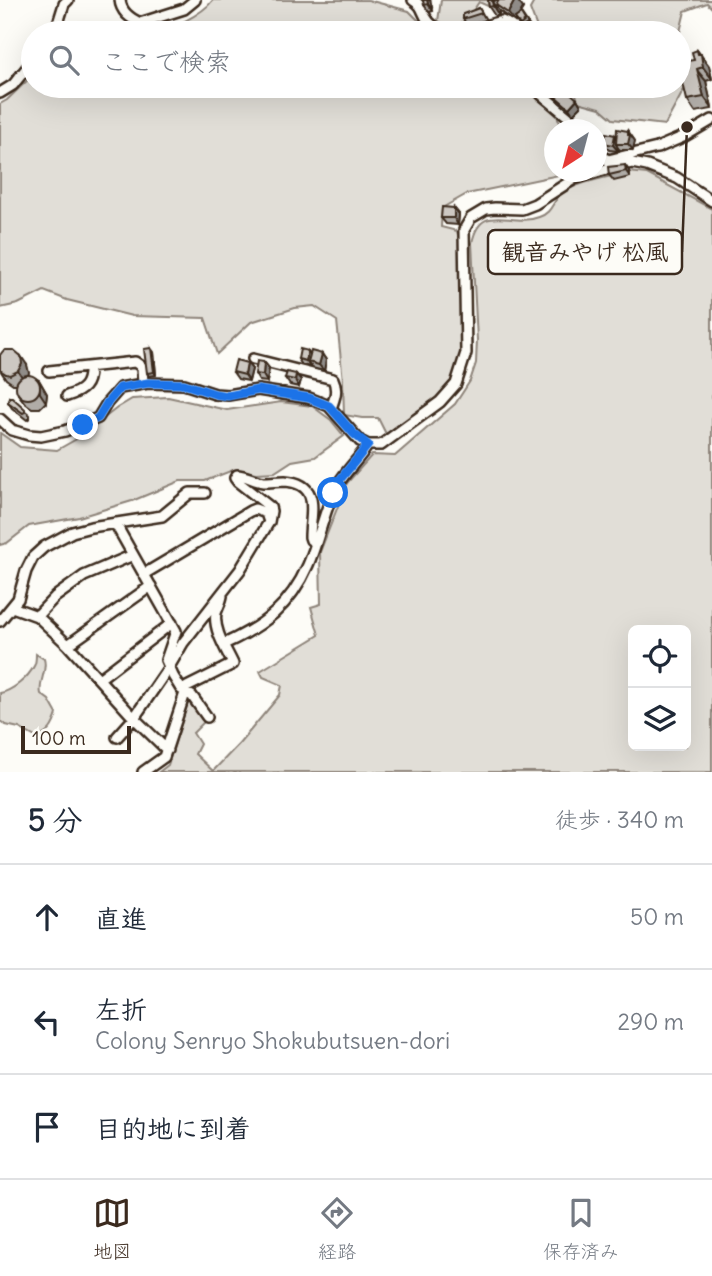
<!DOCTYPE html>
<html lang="ja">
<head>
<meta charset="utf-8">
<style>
	body { margin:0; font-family:Delius,"Klee One",sans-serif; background:#f2f2f3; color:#1f2937 }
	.controls { position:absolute; right:21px; bottom:21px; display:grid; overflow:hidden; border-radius:10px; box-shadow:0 7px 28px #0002 }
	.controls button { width:63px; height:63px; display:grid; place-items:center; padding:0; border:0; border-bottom:2px solid #e0e1e3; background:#fff; color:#1f2937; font:35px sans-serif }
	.compass { position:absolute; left:544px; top:119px; width:63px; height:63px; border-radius:50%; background:#fff; box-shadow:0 7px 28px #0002; rotate:216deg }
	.scale { position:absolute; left:21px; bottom:18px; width:110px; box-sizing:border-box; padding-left:7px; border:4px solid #3b2a1e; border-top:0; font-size:19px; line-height:24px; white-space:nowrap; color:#3b2a1e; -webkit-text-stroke:5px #fdfcf7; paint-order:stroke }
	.stop { position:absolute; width:21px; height:21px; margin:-16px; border:5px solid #1a73e8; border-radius:50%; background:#fff }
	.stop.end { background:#1a73e8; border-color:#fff; box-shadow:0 2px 7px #0008 }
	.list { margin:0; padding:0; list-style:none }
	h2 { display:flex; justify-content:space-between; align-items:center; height:91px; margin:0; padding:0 28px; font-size:30px }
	h2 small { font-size:23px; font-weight:400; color:#747a83 }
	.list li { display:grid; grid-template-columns:46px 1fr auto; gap:21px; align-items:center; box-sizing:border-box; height:105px; padding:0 28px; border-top:2px solid #e0e1e3 }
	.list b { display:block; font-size:26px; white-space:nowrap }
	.list p { margin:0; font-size:23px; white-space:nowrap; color:#747a83 }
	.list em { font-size:23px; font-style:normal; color:#747a83 }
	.icon { flex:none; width:38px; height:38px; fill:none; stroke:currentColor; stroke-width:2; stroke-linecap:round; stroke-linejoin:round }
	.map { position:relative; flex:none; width:712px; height:772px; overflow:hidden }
	.search { position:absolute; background:#fff; box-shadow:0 7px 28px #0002; left:21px; right:21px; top:21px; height:77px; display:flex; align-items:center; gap:18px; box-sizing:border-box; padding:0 24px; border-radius:38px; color:#747a83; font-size:26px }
	.sheet { height:406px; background:#fff }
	nav { display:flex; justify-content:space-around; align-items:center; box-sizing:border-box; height:98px; border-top:2px solid #e0e1e3; background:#fff; font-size:19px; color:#747a83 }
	nav a { display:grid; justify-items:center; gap:4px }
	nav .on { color:#3b2a1e }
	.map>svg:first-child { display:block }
	.green { fill:#e1ded7; stroke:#8e847a; stroke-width:2; fill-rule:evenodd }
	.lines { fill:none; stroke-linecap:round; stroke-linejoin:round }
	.minor-casing { stroke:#3b2a1e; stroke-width:14 }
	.minor { stroke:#fdfcf7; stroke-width:9 }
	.wall { fill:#b0aca7; stroke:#3b2a1e; stroke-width:2 }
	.shaded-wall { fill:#908c88; stroke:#3b2a1e; stroke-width:2 }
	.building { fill:#cdc8c2; stroke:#3b2a1e; stroke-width:2 }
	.route { stroke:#1a73e8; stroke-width:9 }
	.leader { fill:none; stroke:#3b2a1e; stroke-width:2.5 }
	.callout-dot { fill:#3b2a1e; stroke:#fdfcf7; stroke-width:2.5 }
	.callout { fill:#fdfcf7; stroke:#3b2a1e; stroke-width:2.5 }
	.callout-label { font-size:23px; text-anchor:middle; font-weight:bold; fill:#3b2a1e }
</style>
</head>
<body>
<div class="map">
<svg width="712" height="772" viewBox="0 0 712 772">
	<rect width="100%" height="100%" fill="#fdfcf7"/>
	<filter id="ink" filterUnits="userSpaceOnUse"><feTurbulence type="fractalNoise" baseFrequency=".0143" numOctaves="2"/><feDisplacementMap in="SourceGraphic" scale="14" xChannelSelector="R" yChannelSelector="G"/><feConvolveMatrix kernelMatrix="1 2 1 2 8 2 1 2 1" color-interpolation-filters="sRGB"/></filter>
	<g filter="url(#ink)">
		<!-- green -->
		<path class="green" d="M213 0H368L409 11 429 31 433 33H150C168 31 202 15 213 0Z
			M441 0H496L492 8 479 2 466 21 449 27 438 21Z
			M535 0H712V8L707 3 685 11 679 36V33H539L530 9Z
			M679 59 687 84 665 125 613 119 600 108 578 102 574 86H679Z
			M33 75V86H528L531 92 557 116 563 129 554 130V172H573L467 194 442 208 441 227 457 231 461 247 465 355 457 379 441 403 387 436 378 418H362L344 415 343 381 337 321 314 306 295 308 251 322 217 354 205 318 132 316 67 300 44 291 18 304 0 308V104L7 100Z
			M628 172 647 174 712 209V772H159L168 765 189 699 205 721 193 733 200 744 195 754 213 771 239 744 280 695 282 685 263 677 260 671 319 635 311 607 321 604 320 552 347 483 372 455 395 456 455 404 470 381 476 363 477 340 472 243C481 200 511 228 539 217 553 212 551 203 561 194 576 182 609 177 628 172ZM633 630H686V746H633Z
			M168 397 227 410 281 402 312 406 331 420 344 436 315 457 292 461 275 472 257 473 233 470 205 481H180L132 501 79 517 29 526 7 543 0 545V433L20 447 57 450 80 437 117 408 132 399Z
			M36 654 44 659C48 671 38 681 41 694L49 700 57 714C53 727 49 733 37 738L19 728 6 725 0 721V693C12 691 28 678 34 666 36 663 36 658 36 654Z"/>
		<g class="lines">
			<defs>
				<path id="minor" d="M120 0C121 12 130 18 140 23L184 9 195 0
					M413 0C425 7 421 13 429 22 447 43 481 26 502 21L513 26 518 33
					M55 33 64 4 68 0
					M534 86 541 94 570 118 573 130
					M0 93 13 85 33 60
					M596 153 608 160 611 164
					M608 160 657 148 685 136 712 120
					M253 359 333 379C338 389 335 398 331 408
					M49 371 135 362 142 367 143 384
					M67 396C83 391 90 385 89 367
					M0 419 12 430 29 435 41 436 65 431 98 418 107 403 120 388 148 383 184 384 215 394 228 395 258 390 309 398 329 406 360 441 368 445H381L440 402 456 384 466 353 464 230 471 218 486 209 495 208 522 209 535 204 574 179 613 167 632 163 647 166 677 178 712 201
					M115 523 176 631 166 660 173 676 181 689 192 696 207 717
					M144 574 250 511 255 509 266 513 269 522
					M12 607 37 616 68 645 134 718 167 750
					M37 616 55 597 84 576 133 555
					M0 621 18 599 26 571 33 557 44 547 72 532 91 527 162 516 190 493H205
					M224 644C264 626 290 606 308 565 318 542 323 516 333 493 341 475 357 462 368 445
					M68 645 151 586
					M99 679 172 623
					M117 737 134 718 169 667 183 643 240 570 269 522 271 511 270 507 238 482 235 478 237 475C246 475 254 481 263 482 271 482 278 481 285 481 322 484 310 513 310 537L311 540 316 543
					M143 772 164 757 187 687 233 664C226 649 213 630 216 613 218 607 221 602 222 596"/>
			</defs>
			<!-- minor casing -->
			<use href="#minor" class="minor-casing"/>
			<!-- minor -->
			<use href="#minor" class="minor"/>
		</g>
		<!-- wall -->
		<path class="wall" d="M430 0 433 11 429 12 424 5Z
			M488 0H517L523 8 518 16 521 14 532 30 522 31 516 20 515 22 503 14 500 11H499V16H495L489 7Z
			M479 8 486 20 468 26 463 19Z
			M697 50 709 66 712 79 706 81 712 109 695 112 687 100 694 60Z
			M541 86H558L561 90 560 91 577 99 581 106 573 114 559 102 555 96 556 94 554 96 546 88 545 90Z
			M628 131 635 141 633 150H620L618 148V151L609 150 604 143 615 135 616 136Z
			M625 165 629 171 630 177 614 181 609 175Z
			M454 208 459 214 458 225 446 224 441 218Z
			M154 352 156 375 149 376 147 373Z
			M310 354H322L326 360 324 371 312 368 311 366 310 367 302 365 298 359Z
			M264 362 269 368 267 382 259 381 255 374Z
			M247 363 252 369 249 381 238 379 233 372Z
			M27 365 28 375 39 380 47 394 46 402 40 408H32L25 403 18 394 17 384H13L6 379 0 370Z
			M296 374 301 380 299 387 290 385 285 378Z
			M9 397 30 415V418L27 420 12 408 8 402Z"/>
		<!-- shaded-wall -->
		<path class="shaded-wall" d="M427 0H430L433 11 428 4Z
			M515 0H517L523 8 515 22 508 13Z
			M492 2 499 11V16L493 6Z
			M697 50 709 66 712 79 703 67Z
			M696 69 706 81 712 108 704 97Z
			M577 99 581 106 573 114 569 108Z
			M628 131 635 141 633 150 628 144Z
			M615 135 619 141 616 144 618 148V151L613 145Z
			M625 165 629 171 630 177 626 171Z
			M454 208 459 214 458 225 454 218Z
			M151 348 154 352 156 375 154 372Z
			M308 351 313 357 308 362 310 367 306 361Z
			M322 354 326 360 324 371 319 365Z
			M21 356 27 365 29 373 25 381 18 371Z
			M264 362 269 368 267 382 263 375Z
			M247 363 252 369 249 381 245 375Z
			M296 374 301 380 299 387 295 380Z
			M39 380 47 394 46 402 40 393Z"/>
		<!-- building -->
		<path class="building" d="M423 0H427L428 4 424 5Z
			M488 0H496L492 2 493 6 489 7Z
			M499 0H515L508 13 496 5Z
			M479 8 482 13 463 19V14Z
			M521 14 525 21 520 25 515 18Z
			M528 24 531 33H521L522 31 520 28Z
			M697 50 698 54H701L703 67 697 69 704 97 687 100 679 66 682 65 681 62 694 60 692 52Z
			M565 88 577 99 569 108 555 96 559 90 561 91Z
			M617 129 628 131V135H630L628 144H616Z
			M606 133 615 135 613 145 604 143Z
			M625 165 626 171 609 175 608 167Z
			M442 207 454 208V218H441Z
			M151 348 154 372 147 373 144 349Z
			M300 349 308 351 306 361 298 359Z
			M6 350H14L21 356 22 364 18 371 10 375 6 374 0 370V355L3 351Z
			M311 351 322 354 319 365 308 362Z
			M236 360 247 363 245 375 233 372Z
			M257 361 264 362 263 375 255 374Z
			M287 372 296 374 295 380 285 378Z
			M16 387a12 12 0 1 1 24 0a12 12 0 1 1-24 0Z
			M9 397H12L25 409V412L23 413 8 402Z"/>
	</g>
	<g class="lines" filter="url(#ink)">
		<!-- route -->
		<path class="route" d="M83 425 98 418 107 403 120 388 148 383 184 384 215 394 228 396 258 390 309 398 329 406 354 434 368 445 338 482 333 493"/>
	</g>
	<!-- callouts -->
	<path class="leader" d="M687 127L682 252"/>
	<circle class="callout-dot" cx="687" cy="127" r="7"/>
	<rect class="callout" x="488" y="230" width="194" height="44" rx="7"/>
	<g class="callout-label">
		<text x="585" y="260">観音みやげ 松風</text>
	</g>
</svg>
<div class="controls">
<button><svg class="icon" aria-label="locate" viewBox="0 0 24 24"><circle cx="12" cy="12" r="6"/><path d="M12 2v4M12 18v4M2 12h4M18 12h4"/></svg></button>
<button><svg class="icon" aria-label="layers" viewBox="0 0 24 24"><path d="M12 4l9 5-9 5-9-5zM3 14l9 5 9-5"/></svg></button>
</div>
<svg class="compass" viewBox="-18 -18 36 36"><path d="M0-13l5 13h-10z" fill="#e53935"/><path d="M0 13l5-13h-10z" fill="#747a83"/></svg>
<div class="scale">100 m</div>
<div class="stop" style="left:333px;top:493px"></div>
<div class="stop end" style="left:83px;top:425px"></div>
<div class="search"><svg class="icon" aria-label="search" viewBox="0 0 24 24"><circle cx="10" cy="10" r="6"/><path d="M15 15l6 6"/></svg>ここで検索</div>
</div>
<section class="sheet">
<h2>5 分<small>徒歩 · 340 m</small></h2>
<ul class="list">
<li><svg class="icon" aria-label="ahead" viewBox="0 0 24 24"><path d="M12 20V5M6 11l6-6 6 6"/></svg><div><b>直進</b></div><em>50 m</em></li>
<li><svg class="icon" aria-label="left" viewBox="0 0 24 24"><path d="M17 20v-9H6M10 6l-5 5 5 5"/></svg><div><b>左折</b><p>Colony Senryo Shokubutsuen-dori</p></div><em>290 m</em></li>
<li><svg class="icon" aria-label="arrive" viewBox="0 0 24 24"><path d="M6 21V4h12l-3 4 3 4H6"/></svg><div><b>目的地に到着</b></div></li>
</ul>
</section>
<nav>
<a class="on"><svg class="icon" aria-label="map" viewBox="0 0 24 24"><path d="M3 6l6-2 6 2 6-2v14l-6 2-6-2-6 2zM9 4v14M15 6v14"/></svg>地図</a>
<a><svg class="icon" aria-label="directions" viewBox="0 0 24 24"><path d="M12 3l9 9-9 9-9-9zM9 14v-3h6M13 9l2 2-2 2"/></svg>経路</a>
<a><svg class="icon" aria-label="saved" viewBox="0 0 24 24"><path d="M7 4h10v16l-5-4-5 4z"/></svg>保存済み</a>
</nav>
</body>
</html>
